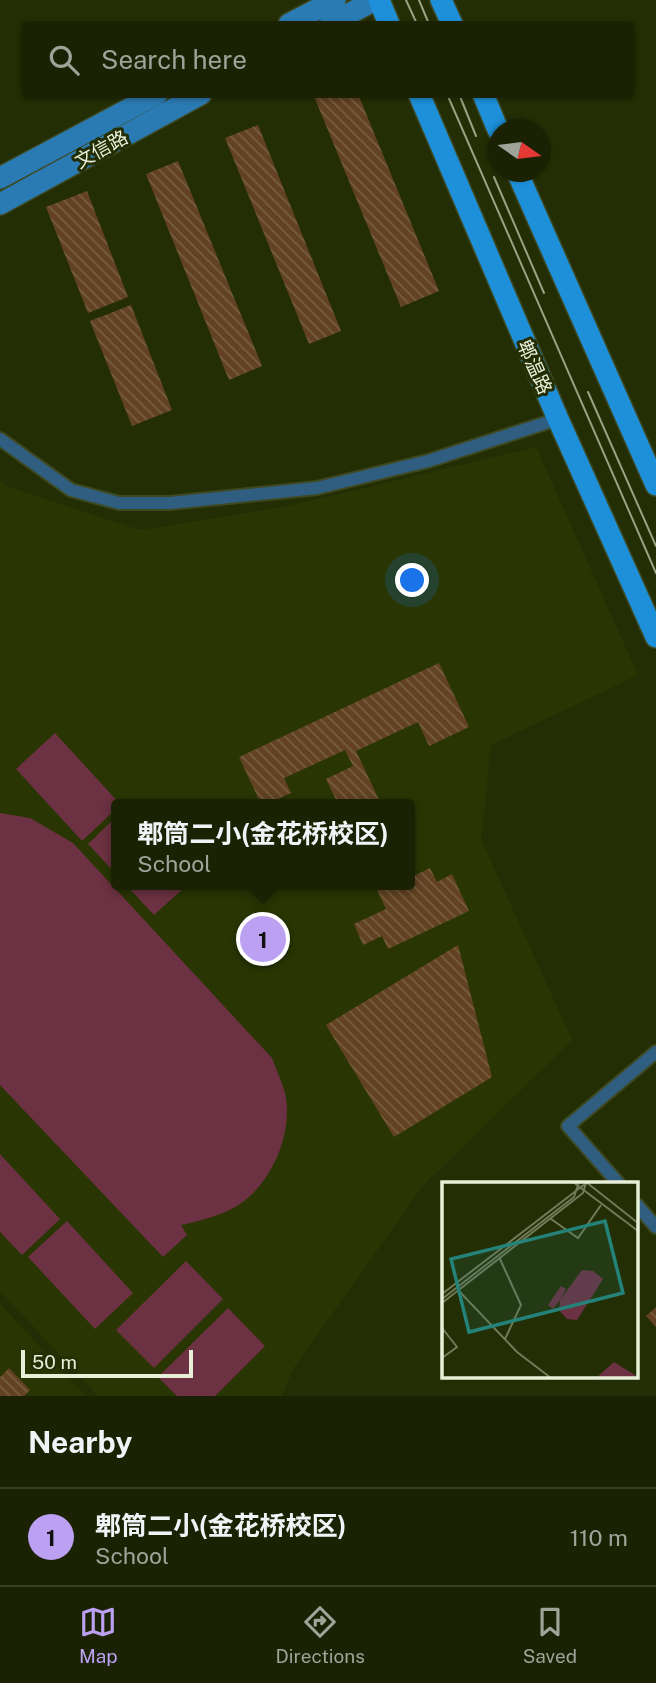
<!DOCTYPE html>
<html lang="en">
<head>
<meta charset="utf-8">
<style>
	body { margin:0; font-family:"Public Sans","Noto Sans SC",sans-serif; background:#272f12; color:#f1f3f6 }
	.compass { position:absolute; left:488px; top:119px; width:63px; height:63px; border-radius:50%; background:#1a2203; box-shadow:0 2px 5px #0004; rotate:104deg }
	.scale { position:absolute; left:21px; bottom:18px; width:172px; box-sizing:border-box; padding-left:7px; border:4px solid #e7efd8; border-top:0; font-size:19px; line-height:24px; white-space:nowrap; color:#e7efd8; -webkit-text-stroke:5px #232e04; paint-order:stroke }
	.you { position:absolute; left:413px; top:581px; width:24px; height:24px; margin:-18px; border:5px solid #fff; border-radius:50%; background:#1a73e8; box-shadow:0 0 0 10px #1a73e833 }
	.badge { display:grid; place-items:center; width:46px; height:46px; border-radius:50%; background:#bca0f2; color:#111; font-size:23px; font-weight:700 }
	.pin { position:absolute; translate:-50% -50%; border:4px solid #fff; box-shadow:0 2px 7px #0006 }
	.popup { position:absolute; left:111px; top:799px; width:304px; height:91px; box-sizing:border-box; display:grid; place-content:center; border-radius:7px; background:#1a2203; filter:drop-shadow(0 2px 5px #0005); font-size:23px; white-space:nowrap; color:#9fa49a }
	.popup b { font-size:26px; color:#f1f3f6 }
	.popup::after { content:''; position:absolute; left:50%; top:100%; margin-left:-14px; border:14px solid transparent; border-top-color:#1a2203 }
	.list { margin:0; padding:0; list-style:none }
	h2 { display:flex; justify-content:space-between; align-items:center; height:91px; margin:0; padding:0 28px; font-size:30px }
	h2 small { font-size:23px; font-weight:400; color:#9fa49a }
	.list li { display:grid; grid-template-columns:46px 1fr auto; gap:21px; align-items:center; box-sizing:border-box; height:98px; padding:0 28px; border-top:2px solid #383f25 }
	.list b { display:block; font-size:26px; white-space:nowrap }
	.list p { margin:0; font-size:23px; white-space:nowrap; color:#9fa49a }
	.list em { font-size:23px; font-style:normal; color:#9fa49a }
	.icon { flex:none; width:38px; height:38px; fill:none; stroke:currentColor; stroke-width:2; stroke-linecap:round; stroke-linejoin:round }
	.map { position:relative; flex:none; width:656px; height:1396px; overflow:hidden }
	.search { position:absolute; background:#1a2203; box-shadow:0 2px 5px #0004; left:21px; right:21px; top:21px; height:77px; display:flex; align-items:center; gap:18px; box-sizing:border-box; padding:0 24px; border-radius:7px; color:#9fa49a; font-size:26px }
	.sheet { height:189px; background:#1a2203 }
	nav { display:flex; justify-content:space-around; align-items:center; box-sizing:border-box; height:98px; border-top:2px solid #383f25; background:#1a2203; font-size:19px; color:#9fa49a }
	nav a { display:grid; justify-items:center; gap:4px }
	nav .on { color:#bca0f2 }
	.map>svg:first-child { display:block }
	.built { fill:#293603; fill-rule:evenodd }
	.park { fill:#6c3142 }
	.building { fill:url(#building-back-hatch) }
	.lines { fill:none; stroke-linecap:round; stroke-linejoin:round }
	.service-casing { stroke:#3e4922; stroke-width:16 }
	.secondary-casing { stroke:#3e4922; stroke-width:24 }
	.primary-casing { stroke:#3e4922; stroke-width:24 }
	.service { stroke:#305e81; stroke-width:12 }
	.secondary { stroke:#2a7ab3; stroke-width:21 }
	.primary { stroke:#1d90d9; stroke-width:21 }
	.tram { stroke:#99a283; stroke-width:2 }
	.labels { text-anchor:middle; dominant-baseline:central; stroke-width:6; stroke-linejoin:round; paint-order:stroke }
	.street-label { font-size:19px; fill:#e7efd8; stroke:#232e04 }
	.inset-road { fill:none; stroke:#717b59; stroke-width:2 }
	.view { fill:#258279; fill-opacity:0.15; stroke:#258279; stroke-width:3.5 }
	.inset-edge { fill:none; stroke:#e7efd8; stroke-width:3.5 }
</style>
</head>
<body>
<div class="map">
<svg width="656" height="1396" viewBox="0 0 656 1396">
	<defs>
		<pattern id="building-back-hatch" width="6" height="6" patternUnits="userSpaceOnUse" patternTransform="scale(1.75)"><rect width="6" height="6" fill="#624222"/><path d="M-1 5l2 2M0 0l6 6M5-1l2 2" fill="none" stroke="#785e41"/></pattern>
	</defs>
	<rect width="100%" height="100%" fill="#232e04"/>
	<!-- built -->
	<path class="built" d="M536 447 638 675 491 745 481 839 572 1040 422 1187 293 1369 282 1396H98L0 1291V479L7 486 140 530 284 507ZM116 804H410V885H116Z
		M0 1304 86 1396H0Z"/>
	<!-- park -->
	<path class="park" d="M55 733 120 804H116V809L82 841 16 769Z
		M0 813 30 818 73 843 272 1058C276 1070 284 1085 286 1098 292 1137 270 1186 237 1206 220 1216 200 1221 181 1225L187 1235 163 1257 0 1085Z
		M116 817V874L88 844Z
		M126 885H187L154 915Z
		M0 1154 60 1219 22 1255 0 1232Z
		M67 1221 133 1293 95 1329 28 1257Z
		M186 1261 223 1299 154 1368 116 1330Z
		M228 1308 265 1346 215 1396H177L158 1377Z"/>
	<!-- building -->
	<path class="building" d="M313 94H358L439 291 401 307Z
		M258 125 341 331 309 344 225 138Z
		M178 161 262 366 229 380 146 174Z
		M87 191 128 297 88 313 46 207Z
		M131 305 172 410 132 426 90 321Z
		M439 663 469 727 429 746 418 722 356 751 381 804H338L326 779 353 766 345 750 284 778 291 793 267 804H261L239 757Z
		M410 867 414 876 430 868 437 882 452 874 469 911 388 949 382 936 363 945 354 924 386 909 375 885H410Z
		M458 945 492 1077 394 1137 326 1025Z
		M656 1307V1327L646 1316Z
		M9 1368 30 1390 24 1396H0V1377Z"/>
	<g class="lines">
		<defs>
			<path id="service" d="M0 439 71 490 119 503H170L317 488 428 461 558 419
				M619 1184 568 1126 656 1052
				M637 1205 656 1227"/>
			<path id="secondary" d="M289 24 335 0
				M330 24 375 0
				M0 178 157 94
				M0 204 201 94"/>
			<path id="primary" d="M379 0 389 24
				M441 0 452 24
				M419 94 558 419 656 637
				M483 94 498 130
				M517 172 656 485"/>
		</defs>
		<!-- service casing -->
		<use href="#service" class="service-casing"/>
		<!-- secondary casing -->
		<use href="#secondary" class="secondary-casing"/>
		<!-- primary casing -->
		<use href="#primary" class="primary-casing"/>
		<!-- service -->
		<use href="#service" class="service"/>
		<!-- secondary -->
		<use href="#secondary" class="secondary"/>
		<!-- primary -->
		<use href="#primary" class="primary"/>
		<!-- tram -->
		<path class="tram" d="M406 0 417 24
			M419 0 429 24
			M447 94 656 573
			M459 94 476 136
			M494 177 544 293
			M588 392 656 546"/>
	</g>
	<g class="labels">
		<!-- street labels -->
		<g class="street-label">
			<text transform="translate(101 149) rotate(-29)">文信路</text>
			<text transform="translate(535 367) rotate(66)">郫温路</text>
		</g>
	</g>
	<!-- overview -->
	<g transform="translate(442 1182)">
		<rect width="196" height="196" fill="#232e04"/>
		<path d="M140 88 151 89 161 97 135 138 125 137 117 128 118 118 111 127 106 123 119 104 124 107 118 118ZM172 180 196 195V196H154Z" fill="#6c3142"/>
		<path class="inset-road" d="M131 0 196 49M144 0 196 41M109 37 136 56 159 23M58 77 79 123 63 157M16 108 75 170 109 196M0 112 143 2M0 117 132 15 137 0M0 121 141 11 144 1M0 146 15 165 0 176"/>
		<path class="view" d="M163 39 181 111 27 150 9 77Z"/>
		<rect width="196" height="196" class="inset-edge"/>
	</g>
</svg>
<svg class="compass" viewBox="-18 -18 36 36"><path d="M0-13l5 13h-10z" fill="#e53935"/><path d="M0 13l5-13h-10z" fill="#9fa49a"/></svg>
<div class="scale">50 m</div>
<div class="you"></div>
<div class="pin badge" style="left:263px;top:939px">1</div>
<div class="popup"><b>郫筒二小(金花桥校区)</b>School</div>
<div class="search"><svg class="icon" aria-label="search" viewBox="0 0 24 24"><circle cx="10" cy="10" r="6"/><path d="M15 15l6 6"/></svg>Search here</div>
</div>
<section class="sheet">
<h2>Nearby<small></small></h2>
<ul class="list">
<li><span class="badge">1</span><div><b>郫筒二小(金花桥校区)</b><p>School</p></div><em>110 m</em></li>
</ul>
</section>
<nav>
<a class="on"><svg class="icon" aria-label="map" viewBox="0 0 24 24"><path d="M3 6l6-2 6 2 6-2v14l-6 2-6-2-6 2zM9 4v14M15 6v14"/></svg>Map</a>
<a><svg class="icon" aria-label="directions" viewBox="0 0 24 24"><path d="M12 3l9 9-9 9-9-9zM9 14v-3h6M13 9l2 2-2 2"/></svg>Directions</a>
<a><svg class="icon" aria-label="saved" viewBox="0 0 24 24"><path d="M7 4h10v16l-5-4-5 4z"/></svg>Saved</a>
</nav>
</body>
</html>
